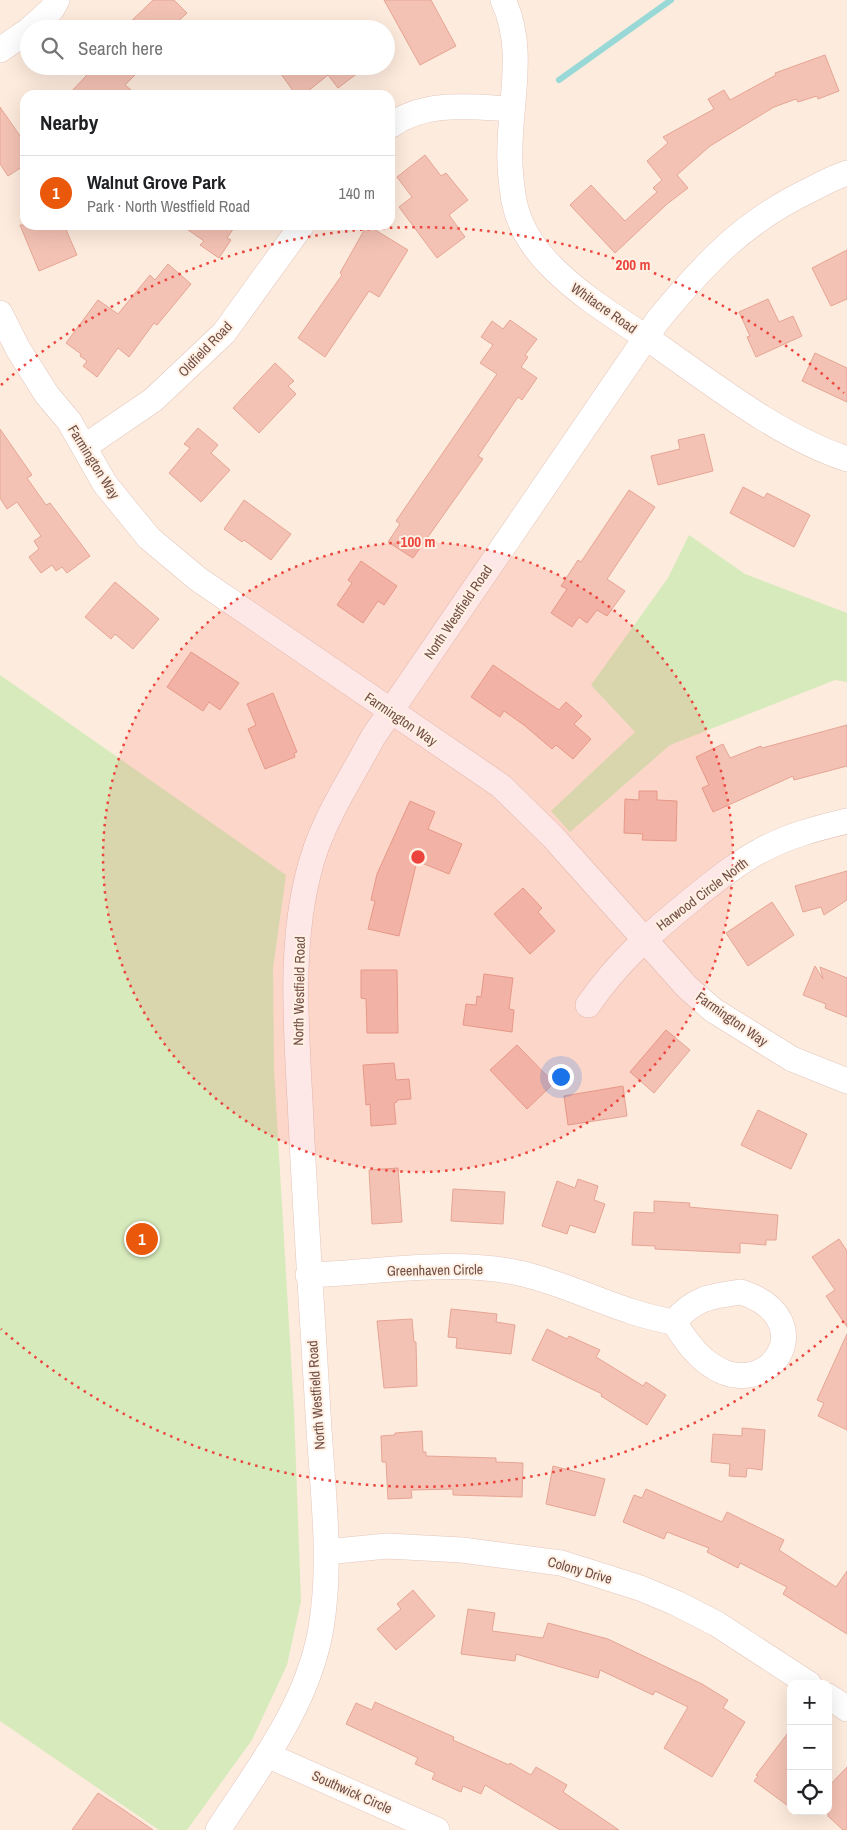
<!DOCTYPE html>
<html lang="en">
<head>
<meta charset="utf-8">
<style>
	body { margin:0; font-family:"Archivo Narrow",sans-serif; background:#f2f2f2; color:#202124 }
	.controls { position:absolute; right:15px; bottom:15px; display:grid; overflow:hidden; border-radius:10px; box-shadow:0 5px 20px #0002 }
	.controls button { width:45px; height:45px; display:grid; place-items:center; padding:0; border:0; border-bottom:1px solid #e0e0e0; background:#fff; color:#202124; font:25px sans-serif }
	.you { position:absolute; left:560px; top:1076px; width:18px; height:18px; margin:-12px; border:4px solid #fff; border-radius:50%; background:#1a73e8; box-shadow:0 0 0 8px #1a73e833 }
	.badge { display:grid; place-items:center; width:32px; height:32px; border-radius:50%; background:#ea580c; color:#fff; font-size:16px; font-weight:700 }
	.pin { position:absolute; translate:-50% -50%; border:2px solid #fff; box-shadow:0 1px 5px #0006 }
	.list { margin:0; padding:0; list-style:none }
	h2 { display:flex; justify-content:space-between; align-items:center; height:65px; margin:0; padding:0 20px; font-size:21px }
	h2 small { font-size:16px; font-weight:400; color:#757577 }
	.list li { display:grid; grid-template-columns:32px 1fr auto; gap:15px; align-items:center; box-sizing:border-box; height:75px; padding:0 20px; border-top:1px solid #e0e0e0 }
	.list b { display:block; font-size:19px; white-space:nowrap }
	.list p { margin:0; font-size:16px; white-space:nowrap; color:#757577 }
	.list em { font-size:16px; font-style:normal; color:#757577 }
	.icon { flex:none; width:28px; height:28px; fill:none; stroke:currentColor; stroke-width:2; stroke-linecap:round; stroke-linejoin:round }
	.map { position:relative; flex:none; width:847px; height:1830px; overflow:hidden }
	.search { position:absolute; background:#fff; box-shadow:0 5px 20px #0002; left:20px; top:20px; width:375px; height:55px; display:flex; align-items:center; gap:12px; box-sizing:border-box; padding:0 18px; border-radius:28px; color:#757577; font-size:19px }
	.panel { position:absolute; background:#fff; box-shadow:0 5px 20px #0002; left:20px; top:90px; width:375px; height:140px; border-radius:15px }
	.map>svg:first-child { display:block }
	.green { fill:#d7eabc }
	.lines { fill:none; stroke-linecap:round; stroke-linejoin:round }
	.stream { stroke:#98d8d7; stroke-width:6 }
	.building { fill:#f3c2b4; stroke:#e6a594 }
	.street-casing { stroke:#e3c7bd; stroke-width:26 }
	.street { stroke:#fff; stroke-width:25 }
	.ring { fill:none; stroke:#ec453d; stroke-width:2.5; stroke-dasharray:2.5 5 }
	.labels { text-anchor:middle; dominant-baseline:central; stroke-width:4; stroke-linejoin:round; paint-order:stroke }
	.street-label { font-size:14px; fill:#734e45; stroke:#fff0e4 }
	.centre { fill:#ec453d; stroke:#fff0e4; stroke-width:2.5 }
	.ring-label { font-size:15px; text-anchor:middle; font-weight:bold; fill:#ec453d; stroke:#fff0e4; stroke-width:4; stroke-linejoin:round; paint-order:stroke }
</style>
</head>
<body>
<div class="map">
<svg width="847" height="1830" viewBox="0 0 847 1830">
	<rect width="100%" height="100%" fill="#fdebdd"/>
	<!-- green -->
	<path class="green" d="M689 535 745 574 847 613V682L835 680 670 745 570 832 551 811 635 732 591 685 668 578Z
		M0 675 286 875 273 968 274 1069 294 1410 301 1601 287 1665 252 1740 187 1830H159L0 1721Z"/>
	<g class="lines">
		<!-- stream -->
		<path class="stream" d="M559 80 671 0"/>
	</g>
	<!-- building -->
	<path class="building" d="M153 0H174L187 13 170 29H123Z
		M384 0H431L456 46 420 65Z
		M825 55 839 91 818 99 817 96 798 102 796 99 774 107 710 146 677 175 688 188 667 204 615 253 570 205 591 185 625 221 657 192 653 188 662 180 647 161 668 143 663 137 714 109 708 99 724 90 730 100 776 75 775 73Z
		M77 66H125L135 75 125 85 137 95H68L87 75Z
		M291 66H367L338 88 328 75 303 95H296L281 74Z
		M0 107 25 143V165L8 176 0 164Z
		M425 155 441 176 446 173 468 200 449 215 465 237 437 258 399 207 412 197 397 177Z
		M20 225H64L77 255 39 271Z
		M181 225H236L227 238 231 240 219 258 200 245 204 241Z
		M367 225 408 250 379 297 369 291 325 357 298 338 342 275 340 273Z
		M847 250V299L831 306 812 268Z
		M168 264 191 284 157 325 154 323 129 357 118 348 97 377 83 366 87 361 80 356 81 354 66 343 98 300 118 314 150 275 155 280Z
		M768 299 779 322 793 316 802 336 756 357 747 337 750 336 739 312Z
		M510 320 537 339 525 355 528 357 521 367 537 378 522 400 518 397 478 456 483 459 413 558 388 542 400 524 396 521 497 374 480 363 493 345 481 337 492 321 503 329Z
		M815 353 847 368V402L802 381Z
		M275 363 294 381 288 386 296 394 259 433 233 408Z
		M198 428 218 445 211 453 230 470 201 502 169 473 190 448 184 444Z
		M0 429 32 475 27 478 46 505 50 503 90 556 67 573 62 567 56 571 52 565 41 573 29 557 39 549 34 541 41 536 17 502 7 509 0 498Z
		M704 434 713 471 658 485 651 456 680 449 678 440Z
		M743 487 764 498 767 493 810 515 794 547 730 513Z
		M629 490 655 507 607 579 625 591 607 616 597 610 587 623 579 617 572 627 551 613 567 589 561 586 578 560 581 562Z
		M244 500 291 534 271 560 244 540 242 542 224 529Z
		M361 561 397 586 384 605 378 601 363 623 337 605 352 583 348 580Z
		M115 582 159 619 133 649 115 634 111 639 85 617Z
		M191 652 239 683 220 710 209 702 203 711 167 687Z
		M493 665 559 710 566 702 582 716 574 724 591 739 573 759 556 745 552 749 524 725 504 711 500 717 471 697Z
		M273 693 297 752 294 753 295 757 265 769 248 729 256 725 247 704Z
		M847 725V766L794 780 793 776 713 812 702 788 709 785 696 757 723 744 730 758 761 746 762 748Z
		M639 791H657V800L677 801 676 841 642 840 643 834 624 833 625 799 639 800Z
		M410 801 435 812 428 829 462 844 449 874 417 861 399 936 368 929 375 901 371 900 377 874Z
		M847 871V900L824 915 821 907 803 912 795 886Z
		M523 888 542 908 538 912 555 931 530 954 494 914Z
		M772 902 794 935 748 966 726 933Z
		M815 966 823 979 820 967 847 978V1017L825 1008 826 1004 803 995Z
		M361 970H397L398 1033H367L366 999 361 998Z
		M484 974 513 978 509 1009 514 1010 512 1032 463 1025 466 1004 476 1005 477 996 481 997Z
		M666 1030 690 1050 654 1093 630 1072Z
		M517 1045 554 1083 527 1109 490 1070Z
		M394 1063 396 1080 409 1079 411 1099 397 1100V1102L394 1103 396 1124 371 1126 370 1104 366 1105 363 1065Z
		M623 1086 627 1116 568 1125 564 1096Z
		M758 1110 807 1134 791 1169 741 1145Z
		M398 1168 402 1222 372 1224 369 1170Z
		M578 1179 598 1186 594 1200 605 1204 595 1233 570 1225 567 1234 542 1226 557 1181 575 1188Z
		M453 1189 505 1192 503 1224 451 1221Z
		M654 1201 690 1203 689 1207 778 1215 776 1240H766V1245L740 1243V1253L655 1249V1246L632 1245 634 1212 654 1213Z
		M839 1239 847 1251V1327L826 1296 835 1290 812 1257Z
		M451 1309 497 1314 496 1322 515 1325 511 1354 456 1348 457 1338 448 1337Z
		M412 1319 414 1342H416L417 1386 384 1388 377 1321Z
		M547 1329 567 1339 569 1336 600 1350 596 1357 643 1386 646 1382 666 1395 647 1425 601 1396 602 1394 532 1360Z
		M847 1334V1430L818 1416 824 1403 817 1400Z
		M742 1428 765 1430 762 1470 747 1468 746 1477 729 1476 730 1464 711 1462 713 1434 742 1436Z
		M422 1431 423 1452H426V1456L496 1458V1462L523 1463 522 1497 453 1495V1489L411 1490 412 1498 388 1499 386 1462H382L381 1436 395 1435V1433Z
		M553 1466 605 1479 595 1516 546 1504Z
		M646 1489 722 1522 727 1512 784 1540 779 1550 836 1587 847 1571V1634L783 1594 787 1587 740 1563 738 1568 707 1552 709 1548 667 1532 664 1539 623 1522 634 1495 642 1498Z
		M413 1590 435 1616 396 1650 377 1629 401 1609 397 1604Z
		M468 1609 495 1613 492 1631 543 1638 548 1623 608 1639 702 1684 728 1700 723 1708 745 1722 712 1777 664 1748 688 1707 655 1691 653 1695 600 1670 598 1678 516 1654 515 1661 461 1654Z
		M375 1702 454 1737 453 1740 509 1765 510 1763 531 1775 536 1767 567 1785 563 1792 619 1830H560L485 1785 481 1794 463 1786 461 1792 432 1779 435 1773 415 1764 418 1758 346 1724 356 1703 372 1710Z
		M791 1729V1808L754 1781 758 1776 756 1775Z
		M847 1767V1830H843L828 1816V1787Z
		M98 1793 124 1810 153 1830H72Z"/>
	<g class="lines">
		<defs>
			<path id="street" d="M503 0C525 46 511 96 510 145 509 164 511 183 514 201 519 226 534 249 551 266 581 297 619 319 654 343 713 384 778 436 847 459
				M30 29 52 9 57 0
				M0 50 29 30
				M390 126C425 100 472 107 512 109
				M0 313 18 349 47 395 69 421 105 484 149 538 198 579 501 786 553 837 687 987 713 1010 792 1059 847 1081
				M84 447 153 400 224 333 302 225
				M588 1005C620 959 652 932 695 897 715 881 737 863 760 851 787 836 818 828 847 821
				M308 1275C376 1273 447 1259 514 1272 569 1283 618 1313 674 1322
				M741 1292C826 1320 767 1408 708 1363 693 1352 683 1337 674 1322 694 1298 711 1296 741 1292Z
				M326 1552 387 1546 462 1550 561 1563 640 1588 676 1603 717 1624 809 1684
				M828 1696 847 1709
				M267 1755 437 1830
				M218 1830C259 1767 308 1705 321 1628 332 1563 323 1494 319 1429 313 1326 306 1224 301 1121 297 1032 286 934 316 848 330 809 354 773 373 737L658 320C705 263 744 221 812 189 823 183 835 177 847 173"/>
		</defs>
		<!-- street casing -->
		<use href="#street" class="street-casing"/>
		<!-- street -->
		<use href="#street" class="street"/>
	</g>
	<!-- distance rings -->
	<circle cx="418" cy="857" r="315" fill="#ec453d" fill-opacity=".12"/>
	<g class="ring">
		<circle cx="418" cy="857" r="315"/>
		<path d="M844 1321A630 630 0 0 1 1 1329M1 385A630 630 0 0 1 844 393"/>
	</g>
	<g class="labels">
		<!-- street labels -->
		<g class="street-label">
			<text transform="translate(604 308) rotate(35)">Whitacre Road</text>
			<text transform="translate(205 349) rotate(-46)">Oldfield Road</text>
			<text transform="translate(94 462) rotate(58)">Farmington Way</text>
			<text transform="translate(458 612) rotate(-56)">North Westfield Road</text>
			<text transform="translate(401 719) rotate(34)">Farmington Way</text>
			<text transform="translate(702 894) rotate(-37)">Harwood Circle North</text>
			<text transform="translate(299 991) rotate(-89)">North Westfield Road</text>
			<text transform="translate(732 1019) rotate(35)">Farmington Way</text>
			<text transform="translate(435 1270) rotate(-1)">Greenhaven Circle</text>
			<text transform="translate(316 1395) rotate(-94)">North Westfield Road</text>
			<text transform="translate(580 1570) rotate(16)">Colony Drive</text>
			<text transform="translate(352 1792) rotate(24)">Southwick Circle</text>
		</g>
	</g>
	<circle cx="418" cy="857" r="8" class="centre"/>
	<g class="ring-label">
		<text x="633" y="270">200 m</text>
		<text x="418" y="547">100 m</text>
	</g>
</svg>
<div class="controls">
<button>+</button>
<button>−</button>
<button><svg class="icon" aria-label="locate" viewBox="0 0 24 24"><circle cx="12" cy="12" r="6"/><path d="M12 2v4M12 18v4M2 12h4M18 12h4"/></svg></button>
</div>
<div class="you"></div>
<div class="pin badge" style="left:142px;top:1239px">1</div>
<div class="search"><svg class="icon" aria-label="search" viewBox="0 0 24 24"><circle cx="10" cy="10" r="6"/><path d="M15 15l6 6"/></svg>Search here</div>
<section class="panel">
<h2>Nearby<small></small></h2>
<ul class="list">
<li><span class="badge">1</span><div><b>Walnut Grove Park</b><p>Park · North Westfield Road</p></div><em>140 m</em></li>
</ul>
</section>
</div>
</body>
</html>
